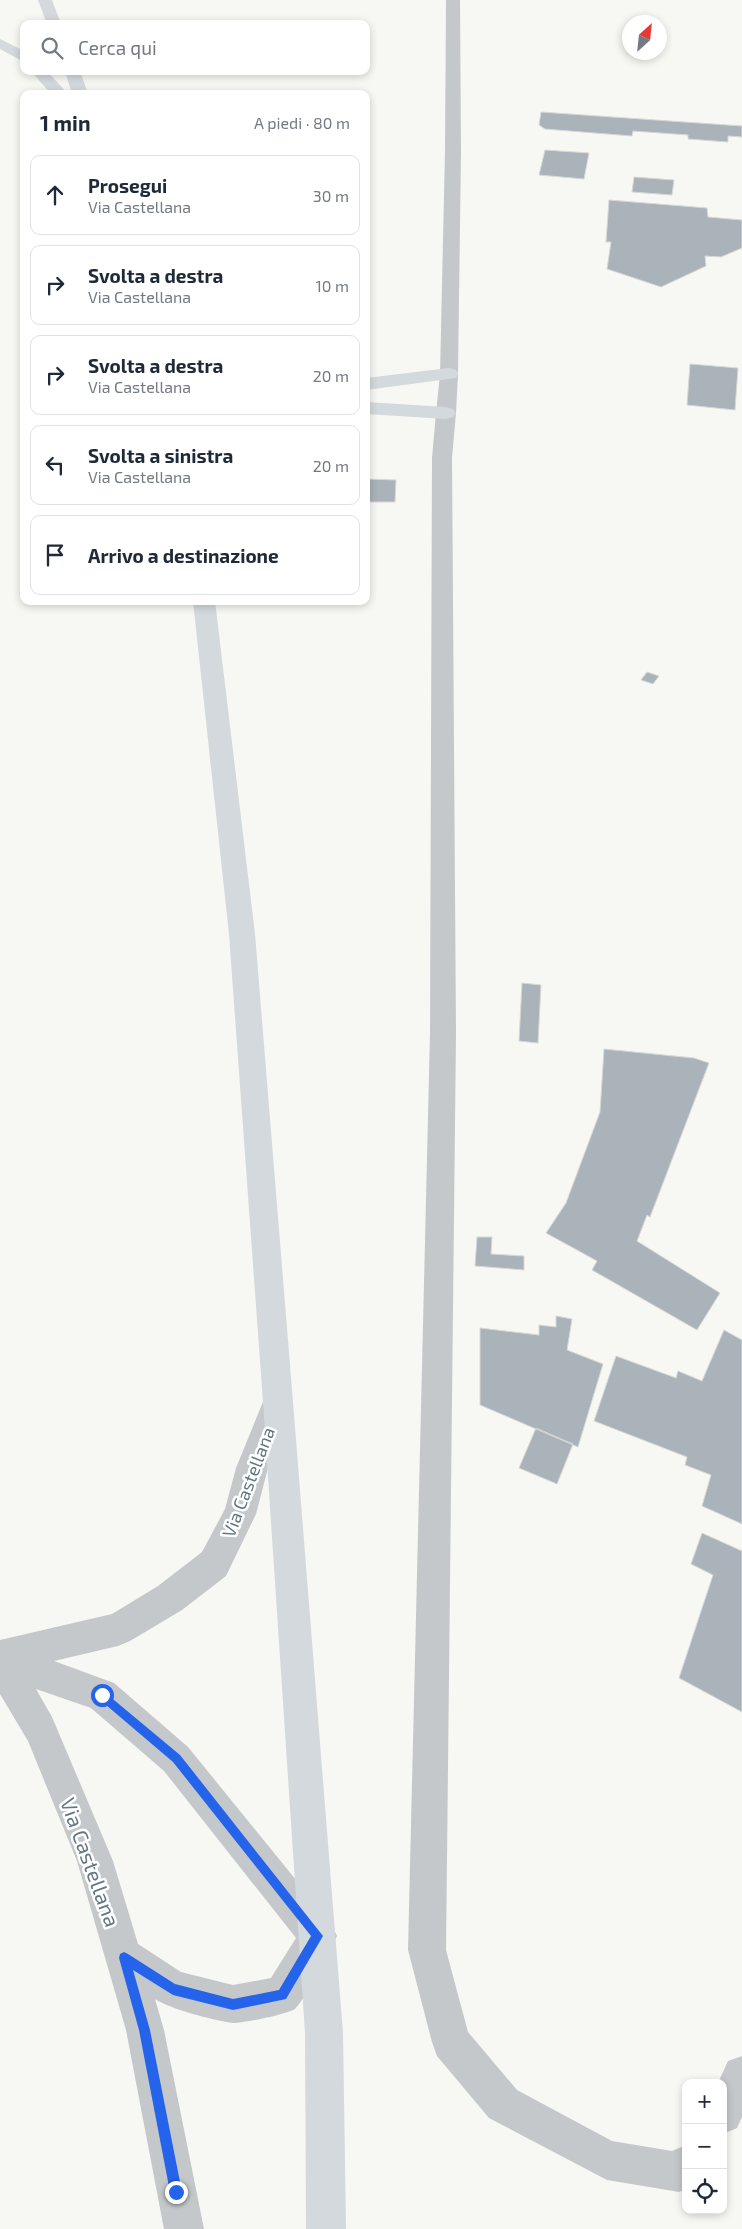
<!DOCTYPE html>
<html lang="it">
<head>
<meta charset="utf-8">
<style>
	body { margin:0; font-family:"Exo 2",sans-serif; background:#f2f2f3; color:#1f2937 }
	.controls { position:absolute; right:15px; bottom:15px; display:grid; overflow:hidden; border-radius:10px; box-shadow:0 2px 8px #0003 }
	.controls button { width:45px; height:45px; display:grid; place-items:center; padding:0; border:0; border-bottom:1px solid #e0e1e3; background:#fff; color:#1f2937; font:25px sans-serif }
	.compass { position:absolute; left:622px; top:15px; width:45px; height:45px; border-radius:50%; background:#fff; box-shadow:0 2px 8px #0003; rotate:27deg }
	.stop { position:absolute; width:15px; height:15px; margin:-11px; border:4px solid #2563eb; border-radius:50%; background:#fff }
	.stop.end { background:#2563eb; border-color:#fff; box-shadow:0 1px 5px #0008 }
	.list { margin:0; padding:0; list-style:none }
	h2 { display:flex; justify-content:space-between; align-items:center; height:65px; margin:0; padding:0 20px; font-size:21px }
	h2 small { font-size:16px; font-weight:400; color:#747a83 }
	.list li { display:grid; grid-template-columns:32px 1fr auto; gap:15px; align-items:center; box-sizing:border-box; height:80px; margin:0 10px 10px; padding:0 10px; border:1px solid #e0e1e3; border-radius:10px }
	.list b { display:block; font-size:19px; white-space:nowrap }
	.list p { margin:0; font-size:16px; white-space:nowrap; color:#747a83 }
	.list em { font-size:16px; font-style:normal; color:#747a83 }
	.icon { flex:none; width:28px; height:28px; fill:none; stroke:currentColor; stroke-width:2; stroke-linecap:round; stroke-linejoin:round }
	.map { position:relative; flex:none; width:742px; height:2229px; overflow:hidden }
	.search { position:absolute; background:#fff; box-shadow:0 2px 8px #0003; left:20px; top:20px; width:350px; height:55px; display:flex; align-items:center; gap:12px; box-sizing:border-box; padding:0 18px; border-radius:10px; color:#747a83; font-size:19px }
	.panel { position:absolute; background:#fff; box-shadow:0 2px 8px #0003; left:20px; top:90px; width:350px; height:515px; border-radius:10px }
	.map>svg:first-child { display:block }
	.building { fill:#aab3b9; stroke:#d8d8d6 }
	.lines { fill:none; stroke-linecap:round; stroke-linejoin:round }
	.minor { fill:#c4c8cb; fill-rule:evenodd }
	.tertiary { fill:#c4c8cb; fill-rule:evenodd }
	.secondary { fill:#d4d9dd; fill-rule:evenodd }
	.route { fill:#2563eb }
	.labels { text-anchor:middle; dominant-baseline:central; stroke-width:5; stroke-linejoin:round; paint-order:stroke }
	.street-label { font-size:18px; fill:#647785; stroke:#fff }
	.near-street-label { font-size:21px; fill:#647785; stroke:#fff }
</style>
</head>
<body>
<div class="map">
<svg width="742" height="2229" viewBox="0 0 742 2229">
	<rect width="100%" height="100%" fill="#f7f7f3"/>
	<!-- building -->
	<path class="building" d="M541 112 742 126V137L728 136V142L688 139V135L633 131 632 136 545 129 539 125Z
		M545 150 589 153 584 179 539 175Z
		M634 177 674 180 672 195 632 192Z
		M609 200 707 208 708 217 742 220V248L721 257 705 256 706 266 661 287 607 269 611 242H606Z
		M690 364 738 368 735 410 687 405Z
		M366 479 396 480 395 502H366Z
		M647 672 659 676 653 684 641 680Z
		M522 983 541 985 538 1043 519 1041Z
		M604 1049 694 1058 709 1063 650 1217 647 1215 637 1241 720 1293 697 1330 592 1270 597 1261 546 1233 566 1203 600 1112Z
		M477 1237H492L491 1254 524 1256V1270L475 1266Z
		M556 1316 572 1319 567 1350 603 1364 578 1447 480 1405V1328L539 1335V1325L556 1327Z
		M724 1330 742 1340V1524L702 1506 711 1475 685 1465 687 1457 594 1421 616 1356 676 1378 678 1371 702 1381Z
		M536 1428 573 1444 557 1484 519 1468Z
		M702 1533 742 1551V1712L679 1678 713 1575 691 1564Z"/>
	<g class="lines">
		<!-- minor -->
		<path class="minor" d="M446 407 453 409 456 413 452 458 456 1033 446 1950 468 2032 517 2090 612 2141 672 2151 686 2145V2189L679 2192 607 2180 489 2118 437 2056 432 2042 408 1950 430 1033 432 458 436 413 439 409Z
			M278 1387 289 1392 293 1402 268 1468 256 1514 226 1576 182 1610 130 1641 118 1646 54 1661 114 1683 188 1747 331 1923 337 1936C332 1947 303 2003 295 2009 288 2014 240 2024 232 2023 213 2020 170 2009 155 1999L164 2030 204 2229H164L126 2030 77 1861 28 1741 0 1694V1640L112 1614 158 1586 202 1552 225 1509 236 1468 267 1392ZM36 1689 91 1708 164 1771 296 1938 271 1978 233 1985 181 1972 138 1944 113 1861 52 1717Z
			M742 2056V2117L737 2128 723 2134V2083H718L728 2061Z"/>
		<!-- tertiary -->
		<path class="tertiary" d="M446 0H460L461 151 458 374 456 413 453 417 446 419 439 417 436 413 440 374 445 151Z"/>
		<!-- secondary -->
		<path class="secondary" d="M38 0H52L61 24H47Z
			M0 39 24 51V62L0 49Z
			M31 71H47L68 94H51Z
			M65 71H80L88 94H72Z
			M449 368 456 370 458 374 456 378 366 390V378Z
			M366 402 446 407 453 409 456 413 453 417 446 419 366 414Z
			M193 601H215L255 934 293 1402 343 2033 346 2229H306L305 2033 263 1402 229 934Z"/>
	</g>
	<!-- route -->
	<path class="route" d="M102 1690 180 1755 323 1936 286 1999 233 2010 173 1995 133 1970 150 2030 182 2192 181 2196 176 2198 172 2196 170 2192 139 2030 119 1958 120 1954 124 1952 128 1954 175 1984 233 1999 279 1990 311 1936 173 1762 99 1699 97 1695Z"/>
	<g class="labels">
		<!-- street labels -->
		<g class="street-label">
			<text transform="translate(248 1482) rotate(-69)">Via Castellana</text>
		</g>
		<!-- near-street labels -->
		<g class="near-street-label">
			<text transform="translate(91 1862) rotate(70)">Via Castellana</text>
		</g>
	</g>
</svg>
<div class="controls">
<button>+</button>
<button>−</button>
<button><svg class="icon" aria-label="locate" viewBox="0 0 24 24"><circle cx="12" cy="12" r="6"/><path d="M12 2v4M12 18v4M2 12h4M18 12h4"/></svg></button>
</div>
<svg class="compass" viewBox="-18 -18 36 36"><path d="M0-13l5 13h-10z" fill="#e53935"/><path d="M0 13l5-13h-10z" fill="#747a83"/></svg>
<div class="stop" style="left:102px;top:1695px"></div>
<div class="stop end" style="left:176px;top:2192px"></div>
<div class="search"><svg class="icon" aria-label="search" viewBox="0 0 24 24"><circle cx="10" cy="10" r="6"/><path d="M15 15l6 6"/></svg>Cerca qui</div>
<section class="panel">
<h2>1 min<small>A piedi · 80 m</small></h2>
<ul class="list">
<li><svg class="icon" aria-label="ahead" viewBox="0 0 24 24"><path d="M12 20V5M6 11l6-6 6 6"/></svg><div><b>Prosegui</b><p>Via Castellana</p></div><em>30 m</em></li>
<li><svg class="icon" aria-label="right" viewBox="0 0 24 24"><path d="M7 20v-9h11M14 6l5 5-5 5"/></svg><div><b>Svolta a destra</b><p>Via Castellana</p></div><em>10 m</em></li>
<li><svg class="icon" aria-label="right" viewBox="0 0 24 24"><path d="M7 20v-9h11M14 6l5 5-5 5"/></svg><div><b>Svolta a destra</b><p>Via Castellana</p></div><em>20 m</em></li>
<li><svg class="icon" aria-label="left" viewBox="0 0 24 24"><path d="M17 20v-9H6M10 6l-5 5 5 5"/></svg><div><b>Svolta a sinistra</b><p>Via Castellana</p></div><em>20 m</em></li>
<li><svg class="icon" aria-label="arrive" viewBox="0 0 24 24"><path d="M6 21V4h12l-3 4 3 4H6"/></svg><div><b>Arrivo a destinazione</b></div></li>
</ul>
</section>
</div>
</body>
</html>
